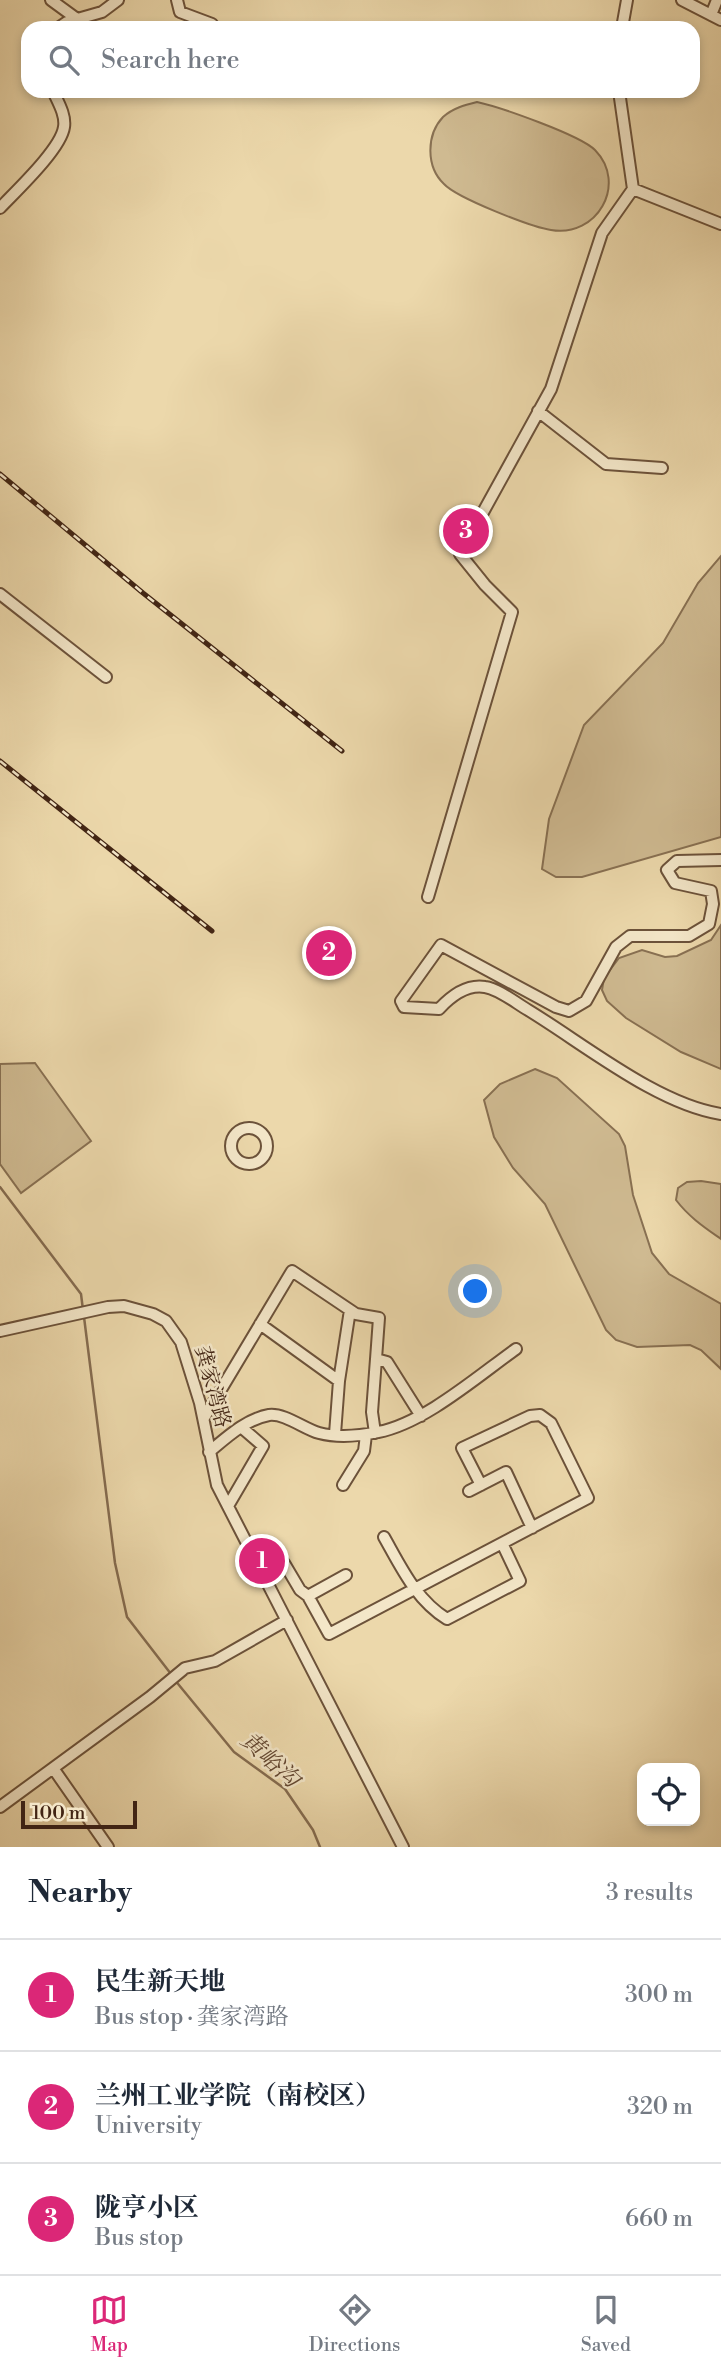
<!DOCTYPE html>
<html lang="en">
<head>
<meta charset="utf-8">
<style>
	body { margin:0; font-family:"Libre Bodoni","Noto Serif SC",serif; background:#f6f6f7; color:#1f2937 }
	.controls { position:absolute; right:21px; bottom:21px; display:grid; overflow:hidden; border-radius:14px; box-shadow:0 4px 10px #0003 }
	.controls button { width:63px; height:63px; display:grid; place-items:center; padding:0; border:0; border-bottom:2px solid #e0e1e3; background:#fff; color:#1f2937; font:35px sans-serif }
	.scale { position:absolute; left:21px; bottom:18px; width:116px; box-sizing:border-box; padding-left:7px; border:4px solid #422514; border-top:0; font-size:19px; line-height:24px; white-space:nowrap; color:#422514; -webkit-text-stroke:5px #f3e6c8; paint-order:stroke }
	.you { position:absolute; left:476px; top:1292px; width:24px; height:24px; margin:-18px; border:5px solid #fff; border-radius:50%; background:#1a73e8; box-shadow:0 0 0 10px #1a73e833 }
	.badge { display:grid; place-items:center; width:46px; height:46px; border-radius:50%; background:#db2777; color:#fff; font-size:23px; font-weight:700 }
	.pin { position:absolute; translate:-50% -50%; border:4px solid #fff; box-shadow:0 2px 7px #0006 }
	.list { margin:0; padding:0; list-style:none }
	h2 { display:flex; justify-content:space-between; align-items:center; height:91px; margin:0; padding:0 28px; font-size:30px }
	h2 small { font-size:23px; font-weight:400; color:#747a83 }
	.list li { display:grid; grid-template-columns:46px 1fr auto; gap:21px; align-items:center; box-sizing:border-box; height:112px; padding:0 28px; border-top:2px solid #e0e1e3 }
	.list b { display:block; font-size:26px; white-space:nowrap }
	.list p { margin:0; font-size:23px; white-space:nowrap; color:#747a83 }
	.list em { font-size:23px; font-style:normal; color:#747a83 }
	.icon { flex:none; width:38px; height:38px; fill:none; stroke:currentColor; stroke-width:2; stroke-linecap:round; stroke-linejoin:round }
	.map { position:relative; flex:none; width:721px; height:1847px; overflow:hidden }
	.search { position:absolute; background:#fff; box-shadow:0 4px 10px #0003; left:21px; right:21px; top:21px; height:77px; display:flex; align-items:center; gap:18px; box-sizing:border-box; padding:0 24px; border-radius:21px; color:#747a83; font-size:26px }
	.sheet { height:427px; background:#fff }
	nav { display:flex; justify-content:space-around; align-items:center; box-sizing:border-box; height:98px; border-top:2px solid #e0e1e3; background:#fff; font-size:19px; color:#747a83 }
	nav a { display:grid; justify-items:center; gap:4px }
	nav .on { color:#db2777 }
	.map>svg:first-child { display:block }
	.green { fill:#cfba91; stroke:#887052; stroke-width:2 }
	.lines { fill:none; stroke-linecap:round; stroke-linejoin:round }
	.stream { stroke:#856c50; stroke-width:2.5 }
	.minor-casing { stroke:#6c523a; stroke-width:14 }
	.minor { stroke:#f3e6c8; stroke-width:10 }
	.rail-casing { stroke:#422514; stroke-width:5 }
	.rail { stroke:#f3e6c8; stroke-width:2.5; stroke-dasharray:8; stroke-linecap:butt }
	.labels { text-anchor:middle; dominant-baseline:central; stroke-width:5; stroke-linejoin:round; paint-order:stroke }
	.street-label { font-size:21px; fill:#422514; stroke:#f3e6c8 }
	.water-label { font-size:23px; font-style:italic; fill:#644832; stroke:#f3e6c8 }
</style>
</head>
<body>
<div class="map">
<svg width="721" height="1847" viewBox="0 0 721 1847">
	<rect width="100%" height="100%" fill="#ecd8ab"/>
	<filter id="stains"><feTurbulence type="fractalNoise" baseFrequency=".00286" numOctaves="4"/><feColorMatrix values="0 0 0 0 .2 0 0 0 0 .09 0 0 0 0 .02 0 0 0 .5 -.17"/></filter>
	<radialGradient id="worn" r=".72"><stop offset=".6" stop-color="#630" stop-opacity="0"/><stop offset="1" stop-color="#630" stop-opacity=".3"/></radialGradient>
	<!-- green -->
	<path class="green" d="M477 102C500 107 580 135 595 150 628 184 597 238 551 230 531 227 457 198 444 184 426 167 426 135 443 117 453 108 465 105 477 102Z
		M721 556V837L582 877H556L542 869 549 819 584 725 663 643 698 583Z
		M721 925V1069L681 1052 626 1018 607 1001 602 990 604 978 619 958 642 950 665 957 677 956 711 940Z
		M35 1063 91 1141 21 1193 0 1164V1064Z
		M535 1069 557 1078 619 1134 625 1146 633 1195 652 1253 669 1274 721 1304V1369L701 1350 690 1345 637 1347 616 1340 606 1330 545 1204 513 1168 494 1137 484 1100 500 1084Z
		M701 1181 721 1184V1239C704 1227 689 1217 676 1200L678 1188 687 1182Z"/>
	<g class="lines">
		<!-- stream -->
		<path class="stream" d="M0 1187 81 1294 83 1310
			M84 1317 115 1563 127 1617 171 1674
			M174 1679 234 1752 285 1789 313 1830 320 1847"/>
		<defs>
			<path id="minor" d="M51 0 77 19
				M177 0 180 12 212 24
				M682 0 721 20
				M711 15 717 0
				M58 28 67 22 102 12 118 0
				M622 28 627 0
				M633 189 721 224
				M0 208C16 191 61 149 64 127 66 115 58 102 53 91
				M538 411 606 464 662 468
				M0 594 106 677
				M721 860 677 861 667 870 675 883 711 891 713 904 709 924 689 936H630L616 947 586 1001 569 1011 556 1007 441 945 401 1001 404 1007 439 1009C451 996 467 984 485 987 499 989 516 1003 528 1010 584 1044 657 1104 721 1114
				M428 897 512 612 485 585 460 554 551 389 602 233 633 189 619 91
				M231 1146a18 18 0 1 1 36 0a18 18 0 1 1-36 0Z
				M260 1324 339 1381
				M0 1331 108 1307 124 1306 153 1314 166 1321 181 1342 200 1403 217 1485 403 1847
				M204 1418 292 1271 356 1314 379 1318 376 1359
				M375 1433 372 1412 376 1359 387 1362 421 1416
				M335 1434 339 1381 350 1310
				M209 1452C226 1438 246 1419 269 1415 285 1413 304 1429 319 1433 338 1438 359 1436 378 1432 423 1424 478 1376 516 1349
				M343 1485 364 1451 366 1435
				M469 1491 506 1472 532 1528
				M228 1506 263 1446 241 1427
				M384 1537C401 1567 416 1600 447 1619L520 1581 502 1543
				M262 1573 284 1563 300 1590 308 1596 346 1575
				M308 1596 329 1634 588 1498 551 1423 540 1415 530 1416 462 1448 481 1485
				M53 1768 108 1847
				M0 1807 150 1697 185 1668 215 1661 287 1620"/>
		</defs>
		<!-- minor casing -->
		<use href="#minor" class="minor-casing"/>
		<!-- minor -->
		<use href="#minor" class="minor"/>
		<defs>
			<path id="rail" d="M0 474 143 593 342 751
				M0 761 212 931"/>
		</defs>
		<!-- rail casing -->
		<use href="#rail" class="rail-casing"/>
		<!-- rail -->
		<use href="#rail" class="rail"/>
	</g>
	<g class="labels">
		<!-- street labels -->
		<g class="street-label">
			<text transform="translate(212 1387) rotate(75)">龚家湾路</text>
		</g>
		<!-- water labels -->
		<g class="water-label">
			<text transform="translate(270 1760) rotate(42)">黄峪沟</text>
		</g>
	</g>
	<rect width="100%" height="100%" filter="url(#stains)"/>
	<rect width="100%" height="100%" fill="url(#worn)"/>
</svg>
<div class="controls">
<button><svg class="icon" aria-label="locate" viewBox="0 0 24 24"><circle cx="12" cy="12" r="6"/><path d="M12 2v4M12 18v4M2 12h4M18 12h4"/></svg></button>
</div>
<div class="scale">100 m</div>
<div class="you"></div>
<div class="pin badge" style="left:262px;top:1561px">1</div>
<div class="pin badge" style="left:329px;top:953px">2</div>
<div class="pin badge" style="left:466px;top:531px">3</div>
<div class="search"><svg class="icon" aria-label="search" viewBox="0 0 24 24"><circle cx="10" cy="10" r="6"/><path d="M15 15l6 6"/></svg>Search here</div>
</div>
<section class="sheet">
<h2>Nearby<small>3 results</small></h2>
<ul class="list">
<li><span class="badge">1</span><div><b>民生新天地</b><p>Bus stop · 龚家湾路</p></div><em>300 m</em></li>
<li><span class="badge">2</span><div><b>兰州工业学院（南校区）</b><p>University</p></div><em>320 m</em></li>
<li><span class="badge">3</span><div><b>陇亨小区</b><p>Bus stop</p></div><em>660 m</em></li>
</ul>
</section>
<nav>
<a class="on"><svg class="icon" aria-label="map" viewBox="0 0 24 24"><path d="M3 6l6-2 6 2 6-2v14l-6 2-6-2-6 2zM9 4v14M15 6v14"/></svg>Map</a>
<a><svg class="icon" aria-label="directions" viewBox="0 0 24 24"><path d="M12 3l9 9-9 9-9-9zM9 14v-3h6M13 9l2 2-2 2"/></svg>Directions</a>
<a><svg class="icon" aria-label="saved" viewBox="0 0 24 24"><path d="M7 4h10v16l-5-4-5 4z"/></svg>Saved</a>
</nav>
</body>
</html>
